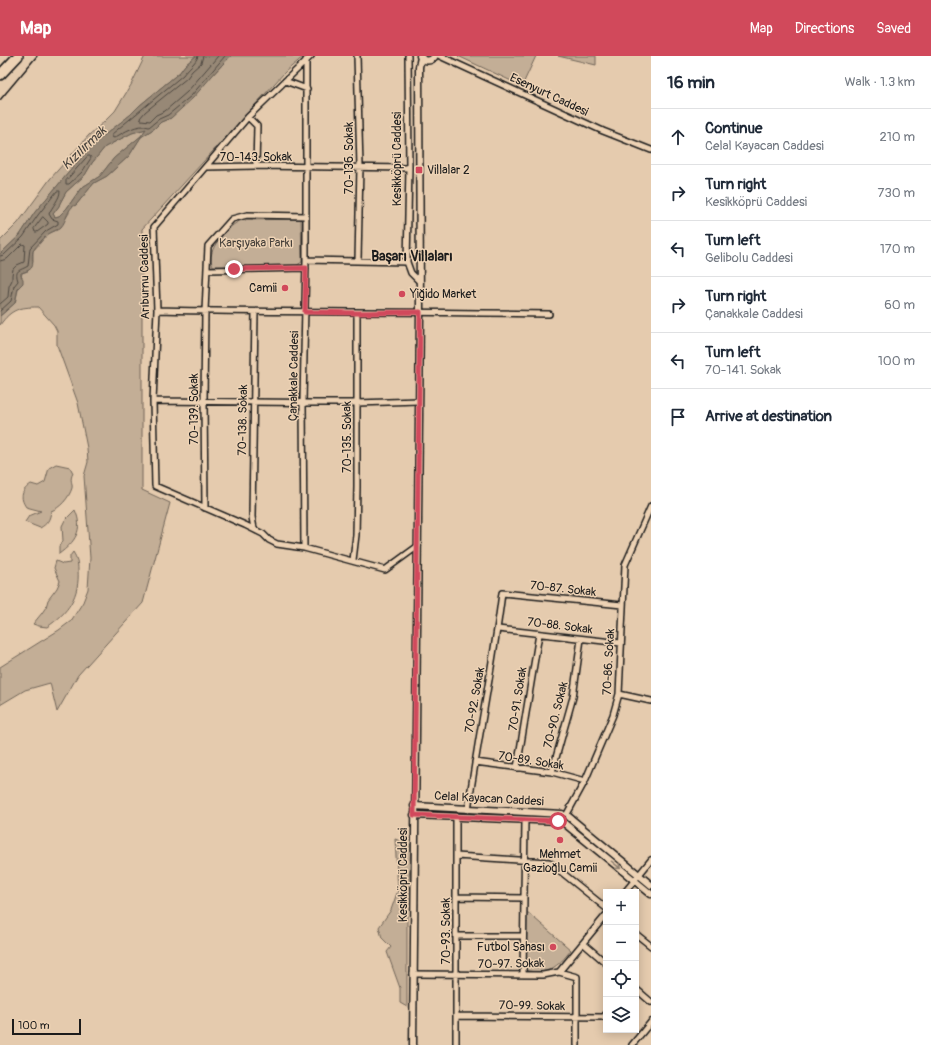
<!DOCTYPE html>
<html lang="en">
<head>
<meta charset="utf-8">
<style>
	body { margin:0; font-family:Pangolin,sans-serif; background:#f2f2f3; color:#1f2937 }
	.controls { position:absolute; right:12px; bottom:12px; display:grid; overflow:hidden; border-radius:0px; box-shadow:0 2px 10px #0003 }
	.controls button { width:36px; height:36px; display:grid; place-items:center; padding:0; border:0; border-bottom:1px solid #e0e1e3; background:#fff; color:#1f2937; font:20px sans-serif }
	.scale { position:absolute; left:12px; bottom:10px; width:69px; box-sizing:border-box; padding-left:4px; border:2px solid #1c1c1c; border-top:0; font-size:11px; line-height:14px; white-space:nowrap; color:#1c1c1c; -webkit-text-stroke:3px #edd2b4; paint-order:stroke }
	.stop { position:absolute; width:12px; height:12px; margin:-9px; border:3px solid #d1495b; border-radius:50%; background:#fff }
	.stop.end { background:#d1495b; border-color:#fff; box-shadow:0 1px 4px #0008 }
	.list { margin:0; padding:0; list-style:none }
	h2 { display:flex; justify-content:space-between; align-items:center; height:52px; margin:0; padding:0 16px; font-size:17px }
	h2 small { font-size:13px; font-weight:400; color:#747a83 }
	.list li { display:grid; grid-template-columns:26px 1fr auto; gap:12px; align-items:center; box-sizing:border-box; height:56px; padding:0 16px; border-top:1px solid #e0e1e3 }
	.list b { display:block; font-size:15px; white-space:nowrap }
	.list p { margin:0; font-size:13px; white-space:nowrap; color:#747a83 }
	.list em { font-size:13px; font-style:normal; color:#747a83 }
	.icon { flex:none; width:22px; height:22px; fill:none; stroke:currentColor; stroke-width:2; stroke-linecap:round; stroke-linejoin:round }
	.map { position:relative; flex:none; width:651px; height:989px; overflow:hidden }
	header { display:flex; align-items:center; gap:24px; box-sizing:border-box; height:56px; padding:0 20px; background:#d1495b; color:#fff }
	header strong { font-size:19px }
	nav { display:flex; gap:22px; margin-inline-start:auto; font-size:14px }
	main { display:flex }
	aside { flex:1; background:#fff }
	.map>svg:first-child { display:block }
	.green { fill:#c3ae96; stroke:#706559 }
	.water { fill:#978876; stroke:#665d52; fill-rule:evenodd }
	.lines { fill:none; stroke-linecap:round; stroke-linejoin:round }
	.shore { stroke:#4d4740; stroke-width:1 }
	.minor-casing { stroke:#1c1c1c; stroke-width:8 }
	.tertiary-casing { stroke:#1c1c1c; stroke-width:9 }
	.trunk-casing { stroke:#1c1c1c; stroke-width:12 }
	.minor { stroke:#edd2b4; stroke-width:5 }
	.tertiary { stroke:#edd2b4; stroke-width:6 }
	.trunk { stroke:#edd2b4; stroke-width:9 }
	.rail { stroke:#1c1c1c; stroke-width:1.5 }
	.oneway { stroke:#8f8070 }
	.route { stroke:#d1495b; stroke-width:5 }
	.poi-dot { fill:#d1495b; stroke:#edd2b4; stroke-width:1.5 }
	.labels { text-anchor:middle; dominant-baseline:central; stroke-width:3; stroke-linejoin:round; paint-order:stroke }
	.street-label { font-size:12px; fill:#1c1c1c; stroke:#edd2b4 }
	.poi-label { font-size:12px; fill:#1c1c1c; stroke:#edd2b4; text-anchor:start }
	.park-label { font-size:12px; fill:#46403a; stroke:#edd2b4 }
	.water-label { font-size:13px; font-style:italic; fill:#47423c; stroke:#edd2b4 }
	.quarter-label { font-size:14px; font-weight:bold; fill:#1c1c1c; stroke:#edd2b4 }
</style>
</head>
<body>
<header>
<strong>Map</strong>
<nav><a>Map</a><a>Directions</a><a>Saved</a></nav>
</header>
<main>
<div class="map">
<svg width="651" height="989" viewBox="0 0 651 989">
	<rect width="100%" height="100%" fill="#e5cbae"/>
	<filter id="ink" filterUnits="userSpaceOnUse"><feTurbulence type="fractalNoise" baseFrequency=".025" numOctaves="2"/><feDisplacementMap in="SourceGraphic" scale="8" xChannelSelector="R" yChannelSelector="G"/><feConvolveMatrix kernelMatrix="1 2 1 2 8 2 1 2 1" color-interpolation-filters="sRGB"/></filter>
	<g filter="url(#ink)">
		<!-- green -->
		<path class="green" d="M145 0H196L185 9 180 16 139 50 130 59 97 85 81 102 35 156 20 179 0 198V185L18 167 50 123 89 79 105 65 115 55 131 29Z
			M231 0H304L285 16 142 173V434L170 447 143 547 78 619 57 656 50 627 25 634 0 649V611L59 574 71 565 83 546 88 533 90 502 84 420 88 406 87 392 78 347 57 289V275L54 269 38 251C20 251 11 253 0 269V260L15 247 22 217 28 215 33 206V195L48 178 59 173 69 157V154L72 150 76 149 94 127 107 120 129 100 141 81 155 72 161 66 171 62Z
			M458 0H536L522 30Z
			M558 0H596V9Z
			M146 73 141 80 114 102 100 120 81 132 67 152 59 160 55 161 53 158 59 150 60 147 66 136 85 119 92 107 105 91 132 77Z
			M301 163 302 206 294 211 213 210C204 195 228 169 242 164Z
			M56 408 70 411 73 417C69 425 73 426 72 432 69 442 60 452 51 455 50 464 47 468 40 472L25 466 29 460 41 455 26 451C19 441 22 434 31 428L38 430 45 426 49 412Z
			M75 454C84 474 75 486 59 498V490L63 485 62 470 65 464Z
			M73 496C77 502 78 507 78 514 80 540 68 557 47 571L39 570 33 568 42 557 46 551 48 544 57 532 60 525 54 512 56 505 63 508 70 507V500Z
			M395 783 411 789 407 862V951L400 947V932L387 896 391 891 382 882 379 871 391 854 398 834Z
			M526 855 571 894C558 911 547 920 525 914Z"/>
		<!-- water -->
		<path class="water" d="M196 0H231L218 13 193 42 171 62 161 66 155 72 141 81 129 100 107 120 94 127 76 149C67 151 67 165 61 171 58 174 53 175 50 177 46 179 35 191 33 195 30 207 39 212 21 217V220L23 223V227L18 232 15 247 0 260V198L20 179 35 156 81 102 97 85 130 59 139 50 180 16 185 9ZM146 73 141 80 114 102 100 120 81 132 67 152 59 160 55 161 53 158 59 150 60 147 66 136 85 119 92 107 105 91 132 77Z"/>
		<g class="lines">
			<!-- shore -->
			<path class="shore" d="M198 0C197 6 187 13 183 19L112 78V81L114 82C124 76 138 67 149 71L159 63 168 59 191 40 225 0
				M203 0 201 7 192 15 187 22 145 56 140 62 141 64 150 65 156 59 165 55 187 36 218 0
				M88 100H90L91 102 82 116 69 128H66V125Z
				M43 161 48 166V168L37 176H35L34 173Z
				M0 200 4 199 23 181 38 159 57 135H60C60 143 52 150 49 158L52 163 58 165V168L46 175 30 192 28 210C20 215 14 213 18 225L14 230 11 245 0 255
				M0 205 7 203 22 188 25 189 24 206 17 209 13 213 12 219V224L9 230 8 241 0 248"/>
			<defs>
				<path id="minor" d="M311 0 248 61 154 171 157 254 153 345 155 430 245 469 263 478 269 484 277 488 304 492 385 514 418 490
					M357 0 360 110 358 204
					M440 0 603 75 651 94
					M285 25 307 33
					M248 61 257 70 256 110
					M206 111 256 110 409 112
					M306 204 407 206 411 217 420 226
					M407 206 409 112 408 0
					M207 214 306 212
					M157 254C287 257 418 255 549 258
					M153 345 357 347 419 345
					M205 452 204 345 205 255 208 190 232 163 247 159 306 160
					M254 473 252 461 255 256
					M304 492 303 346 306 204V4
					M353 504 356 479 357 431V257
					M498 573 621 587
					M619 638 651 645
					M475 706 552 716 585 725
					M517 712 539 578
					M552 716 573 641 581 583
					M468 754C478 681 493 610 502 537L622 549
					M567 758 585 725 613 659 619 638 625 509 651 450
					M456 800 549 806 606 852
					M625 836 651 804
					M456 841 524 842
					M636 878 651 890
					M456 880H523
					M584 888 606 907
					M559 916 577 921V989
					M413 918 543 919 559 916 606 859
					M523 919 525 764
					M636 933 651 946
					M456 960 604 961 606 958
					M456 989V761
					M632 989 651 966"/>
				<path id="tertiary" d="M420 0C424 6 431 6 435 0
					M414 750 562 758
					M414 759 560 765
					M569 761 651 829
					M564 767 651 838
					M413 989 420 256 419 11 421 1"/>
				<path id="trunk" d="M0 19 18 0"/>
			</defs>
			<!-- minor casing -->
			<use href="#minor" class="minor-casing"/>
			<!-- tertiary casing -->
			<use href="#tertiary" class="tertiary-casing"/>
			<!-- trunk casing -->
			<use href="#trunk" class="trunk-casing"/>
			<!-- minor -->
			<use href="#minor" class="minor"/>
			<!-- tertiary -->
			<use href="#tertiary" class="tertiary"/>
			<!-- trunk -->
			<use href="#trunk" class="trunk"/>
			<!-- rail -->
			<path class="rail" d="M0 44 37 0"/>
		</g>
		<!-- one-way arrows -->
		<defs><path id="oneway-shaft" d="M-6 0H5M1.5-3L5.5 0L1.5 3" fill="none" stroke-width="1.6" stroke-linecap="round" stroke-linejoin="round"/></defs>
		<use class="oneway" href="#oneway-shaft" transform="translate(616 809) rotate(39)"/>
	</g>
	<g class="lines" filter="url(#ink)">
		<!-- route -->
		<path class="route" d="M234 213 306 212 305 256 358 257 420 256 414 759 558 765"/>
	</g>
	<!-- markers -->
	<g class="poi-dot">
		<rect x="415" y="110" width="8" height="8" rx="2"/>
		<circle cx="285" cy="232" r="4"/>
		<circle cx="402" cy="238" r="4"/>
		<circle cx="560" cy="784" r="4"/>
		<circle cx="553" cy="891" r="4"/>
	</g>
	<g class="labels">
		<!-- street labels -->
		<g class="street-label">
			<text transform="translate(549 39) rotate(25)">Esenyurt Caddesi</text>
			<text x="256" y="101">70-143. Sokak</text>
			<text transform="translate(349 102) rotate(-90)">70-136. Sokak</text>
			<text transform="translate(397 103) rotate(-90)">Kesikköprü Caddesi</text>
			<text transform="translate(145 221) rotate(-91)">Arıburnu Caddesi</text>
			<text transform="translate(294 320) rotate(-89)">Çanakkale Caddesi</text>
			<text transform="translate(194 353) rotate(-90)">70-139. Sokak</text>
			<text transform="translate(243 364) rotate(-89)">70-138. Sokak</text>
			<text transform="translate(347 381) rotate(-90)">70-135. Sokak</text>
			<text transform="translate(563 533) rotate(6)">70-87. Sokak</text>
			<text transform="translate(560 570) rotate(7)">70-88. Sokak</text>
			<text transform="translate(609 606) rotate(-87)">70-86. Sokak</text>
			<text transform="translate(518 643) rotate(-81)">70-91. Sokak</text>
			<text transform="translate(475 644) rotate(-80)">70-92. Sokak</text>
			<text transform="translate(556 659) rotate(-76)">70-90. Sokak</text>
			<text transform="translate(531 705) rotate(9)">70-89. Sokak</text>
			<text transform="translate(489 743) rotate(3)">Celal Kayacan Caddesi</text>
			<text transform="translate(403 819) rotate(-90)">Kesikköprü Caddesi</text>
			<text transform="translate(446 875) rotate(-90)">70-93. Sokak</text>
			<text transform="translate(511 908) rotate(-1)">70-97. Sokak</text>
			<text transform="translate(532 950) rotate(1)">70-99. Sokak</text>
		</g>
		<!-- poi labels -->
		<g class="poi-label">
			<text x="427" y="114">Villalar 2</text>
			<text x="277" y="232" text-anchor="end">Camii</text>
			<text x="410" y="238">Yiğido Market</text>
			<text x="560" y="798" text-anchor="middle">Mehmet<tspan x="560" dy="14">Gazioğlu Camii</tspan></text>
			<text x="545" y="891" text-anchor="end">Futbol Sahası</text>
		</g>
		<!-- park labels -->
		<g class="park-label">
			<text x="256" y="187">Karşıyaka Parkı</text>
		</g>
		<!-- water labels -->
		<g class="water-label">
			<text transform="translate(84 92) rotate(-44)">Kızılırmak</text>
		</g>
		<!-- quarter labels -->
		<g class="quarter-label">
			<text x="412" y="200">Başarı Villaları</text>
		</g>
	</g>
</svg>
<div class="controls">
<button>+</button>
<button>−</button>
<button><svg class="icon" aria-label="locate" viewBox="0 0 24 24"><circle cx="12" cy="12" r="6"/><path d="M12 2v4M12 18v4M2 12h4M18 12h4"/></svg></button>
<button><svg class="icon" aria-label="layers" viewBox="0 0 24 24"><path d="M12 4l9 5-9 5-9-5zM3 14l9 5 9-5"/></svg></button>
</div>
<div class="scale">100 m</div>
<div class="stop" style="left:558px;top:765px"></div>
<div class="stop end" style="left:234px;top:213px"></div>
</div>
<aside>
<h2>16 min<small>Walk · 1.3 km</small></h2>
<ul class="list">
<li><svg class="icon" aria-label="ahead" viewBox="0 0 24 24"><path d="M12 20V5M6 11l6-6 6 6"/></svg><div><b>Continue</b><p>Celal Kayacan Caddesi</p></div><em>210 m</em></li>
<li><svg class="icon" aria-label="right" viewBox="0 0 24 24"><path d="M7 20v-9h11M14 6l5 5-5 5"/></svg><div><b>Turn right</b><p>Kesikköprü Caddesi</p></div><em>730 m</em></li>
<li><svg class="icon" aria-label="left" viewBox="0 0 24 24"><path d="M17 20v-9H6M10 6l-5 5 5 5"/></svg><div><b>Turn left</b><p>Gelibolu Caddesi</p></div><em>170 m</em></li>
<li><svg class="icon" aria-label="right" viewBox="0 0 24 24"><path d="M7 20v-9h11M14 6l5 5-5 5"/></svg><div><b>Turn right</b><p>Çanakkale Caddesi</p></div><em>60 m</em></li>
<li><svg class="icon" aria-label="left" viewBox="0 0 24 24"><path d="M17 20v-9H6M10 6l-5 5 5 5"/></svg><div><b>Turn left</b><p>70-141. Sokak</p></div><em>100 m</em></li>
<li><svg class="icon" aria-label="arrive" viewBox="0 0 24 24"><path d="M6 21V4h12l-3 4 3 4H6"/></svg><div><b>Arrive at destination</b></div></li>
</ul>
</aside>
</main>
</body>
</html>
